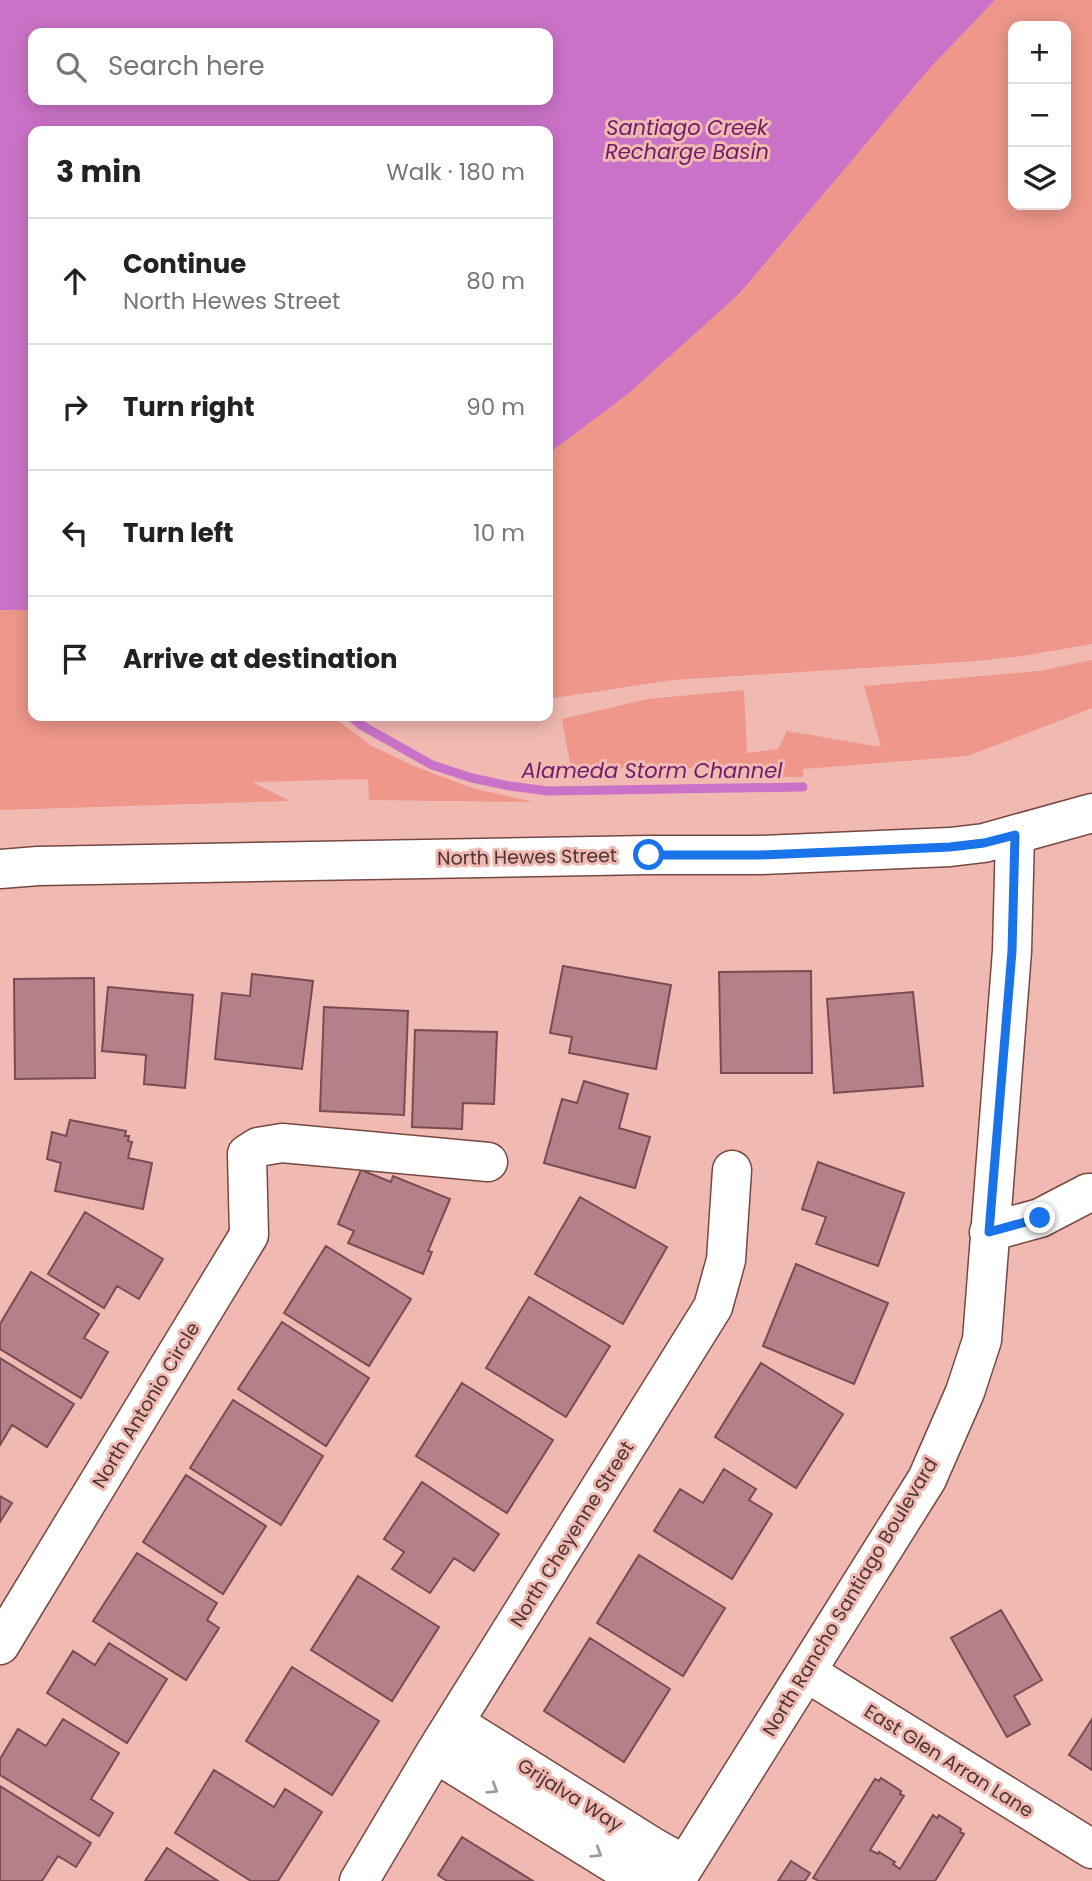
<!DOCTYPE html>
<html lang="en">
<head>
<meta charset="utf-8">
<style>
	body { margin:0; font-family:Poppins,sans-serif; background:#f6f6f6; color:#222 }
	.controls { position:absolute; right:21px; top:21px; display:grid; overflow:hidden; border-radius:14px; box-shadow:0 4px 18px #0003 }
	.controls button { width:63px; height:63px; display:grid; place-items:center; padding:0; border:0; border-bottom:2px solid #e0e0e0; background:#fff; color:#222; font:35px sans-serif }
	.stop { position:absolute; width:21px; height:21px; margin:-16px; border:5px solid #1a73e8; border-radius:50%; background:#fff }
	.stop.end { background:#1a73e8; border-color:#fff; box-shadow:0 2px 7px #0008 }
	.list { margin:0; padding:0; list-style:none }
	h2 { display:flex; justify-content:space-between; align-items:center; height:91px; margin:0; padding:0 28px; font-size:30px }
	h2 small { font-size:23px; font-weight:400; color:#767676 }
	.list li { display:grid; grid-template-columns:46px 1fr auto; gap:21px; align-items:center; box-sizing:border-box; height:126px; padding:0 28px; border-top:2px solid #e0e0e0 }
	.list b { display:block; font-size:26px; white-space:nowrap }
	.list p { margin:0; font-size:23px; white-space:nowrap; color:#767676 }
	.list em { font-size:23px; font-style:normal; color:#767676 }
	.icon { flex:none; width:38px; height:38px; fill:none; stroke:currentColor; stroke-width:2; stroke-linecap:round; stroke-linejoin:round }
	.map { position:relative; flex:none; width:1092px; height:1881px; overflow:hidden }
	.search { position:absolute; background:#fff; box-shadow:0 4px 18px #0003; left:28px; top:28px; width:525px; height:77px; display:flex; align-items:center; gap:18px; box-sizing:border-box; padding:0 24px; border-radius:14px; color:#767676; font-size:26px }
	.panel { position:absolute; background:#fff; box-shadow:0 4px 18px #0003; left:28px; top:126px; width:525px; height:595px; border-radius:14px }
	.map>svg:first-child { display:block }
	.green { fill:#ee978a; fill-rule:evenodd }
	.water { fill:#ca72c7; fill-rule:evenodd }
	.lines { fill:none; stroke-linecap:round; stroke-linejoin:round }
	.stream { stroke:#ca72c7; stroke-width:9 }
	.building { fill:#b48089; stroke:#7a4b53; stroke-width:2 }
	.minor-casing { stroke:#764842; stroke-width:41 }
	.major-casing { stroke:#764842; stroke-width:41 }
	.minor { stroke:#fff; stroke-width:38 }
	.major { stroke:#fff; stroke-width:38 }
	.oneway { stroke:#a69a99 }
	.route { stroke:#1a73e8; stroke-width:9 }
	.labels { text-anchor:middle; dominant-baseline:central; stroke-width:6; stroke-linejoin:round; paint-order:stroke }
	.street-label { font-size:19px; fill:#4d3633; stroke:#f0b9b1 }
	.water-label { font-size:21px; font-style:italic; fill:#6c1c6b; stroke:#f0b9b1 }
</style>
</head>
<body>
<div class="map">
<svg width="1092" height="1881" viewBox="0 0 1092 1881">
	<rect width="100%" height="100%" fill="#f0b9b1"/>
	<!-- green -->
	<path class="green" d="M995 0H1092V644L1023 656 976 661 672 680 548 699V454L629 393 739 294 930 68ZM1013 26H1066V205H1013Z
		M0 610H33V716H331L372 746 414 766 472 788 533 802 369 800 368 779 252 782 290 801 0 810Z
		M1092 660V708L968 756 803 769V777H779L778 768H571L562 719 648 699 744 690 747 753 778 749 787 731 881 747 864 686 1040 671Z"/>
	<!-- water -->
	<path class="water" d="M0 0H995L930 68 739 294 629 393 548 454V131H33V610H0ZM33 33H548V100H33Z"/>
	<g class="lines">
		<!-- stream -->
		<path class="stream" d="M350 716 361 725 432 765 472 778 510 786 548 791 803 787"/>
	</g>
	<!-- building -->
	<path class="building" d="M563 966 671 985 656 1069 569 1053 572 1037 550 1033Z
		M811 971 812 1073H721L719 972Z
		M252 974 313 981 302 1069 215 1059 222 993 250 996Z
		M94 978 95 1078 15 1079 14 979Z
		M108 987 193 995 185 1088 144 1084 146 1055 102 1051Z
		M913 992 923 1086 834 1093 827 999Z
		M324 1007 408 1011 404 1115 320 1111Z
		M415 1030 497 1032 494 1104 463 1103 462 1129 412 1127Z
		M584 1081 628 1094 619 1128 650 1137 635 1188 544 1163 562 1099 577 1103Z
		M70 1120 126 1131 125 1136H129L128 1141 132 1142 128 1158 152 1163 143 1209 55 1191 61 1163 47 1159 52 1132 66 1136Z
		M818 1162 904 1193 878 1266 816 1244 826 1217 802 1209Z
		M361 1170 391 1182 393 1176 450 1199 428 1251 432 1252 423 1274 348 1243 354 1231 338 1224Z
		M580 1197 667 1247 623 1324 535 1274Z
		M85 1212 163 1259 139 1299 117 1286 104 1308 48 1274Z
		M326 1246 411 1299 369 1366 284 1313Z
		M796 1264 888 1303 854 1384 763 1346Z
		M31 1272 99 1314 84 1338 108 1352 81 1398 0 1349V1324Z
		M529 1297 610 1346 566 1417 486 1368Z
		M282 1322 369 1378 326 1446 238 1389Z
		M0 1358 74 1404 47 1447 12 1425 0 1445Z
		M761 1363 843 1414 796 1488 715 1437Z
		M462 1383 553 1440 507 1513 416 1456Z
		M233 1400 323 1456 281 1525 190 1468Z
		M724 1469 756 1489 749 1500 772 1514 732 1579 654 1531 680 1489 703 1503Z
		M186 1475 266 1526 223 1594 143 1542Z
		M422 1482 499 1534 474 1571 454 1558 430 1593 392 1569 404 1552 384 1539Z
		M0 1496 12 1503 0 1522Z
		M137 1553 217 1603 207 1620 219 1628 186 1680 93 1621Z
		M639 1555 725 1608 683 1676 597 1623Z
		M358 1576 439 1627 392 1701 311 1650Z
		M1001 1610 1042 1680 1014 1696 1030 1724 1007 1737 951 1638Z
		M590 1638 670 1689 624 1762 544 1711Z
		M109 1643 167 1679 127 1743 47 1693 73 1651 95 1665Z
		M292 1667 379 1721 332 1795 246 1741Z
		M63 1719 119 1753 91 1799 113 1813 99 1836 0 1775V1759L18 1729 46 1746Z
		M1092 1719V1770L1069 1755Z
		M214 1770 274 1807 285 1789 322 1812 278 1881H251L175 1833Z
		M881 1778 901 1791 900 1794 904 1796 870 1850 878 1854 879 1852 895 1862 893 1864 900 1869 933 1815 937 1818 939 1815 961 1829 960 1832 964 1834 935 1881H819L813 1878 875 1779 879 1781Z
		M0 1786 91 1843 76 1867 58 1856 42 1881H0Z
		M462 1837 533 1881H447L438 1875Z
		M167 1848 218 1881H145Z
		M791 1861 810 1873 805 1881H778Z"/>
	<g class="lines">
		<defs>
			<path id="minor" d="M989 1232 1040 1218 1088 1193H1092
				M0 1645 249 1235 247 1154 258 1147 282 1143 488 1162
				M806 1672 1092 1849
				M455 1723 653 1847 685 1865
				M435 1753 642 1881
				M359 1881 435 1753 713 1307 726 1260 732 1170
				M675 1881 927 1479 965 1392 982 1340 1012 951 1015 835"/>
			<path id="major" d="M0 869 38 866 649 855H760L950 847 984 843 1092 813"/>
		</defs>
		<!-- minor casing -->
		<use href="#minor" class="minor-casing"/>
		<!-- major casing -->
		<use href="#major" class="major-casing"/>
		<!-- minor -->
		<use href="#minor" class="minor"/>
		<!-- major -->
		<use href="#major" class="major"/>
	</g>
	<!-- one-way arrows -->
	<defs><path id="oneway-chevron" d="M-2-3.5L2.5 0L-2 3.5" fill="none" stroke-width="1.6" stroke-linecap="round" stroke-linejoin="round" transform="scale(1.75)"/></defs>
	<g class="oneway">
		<use href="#oneway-chevron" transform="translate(493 1789) rotate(32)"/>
		<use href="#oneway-chevron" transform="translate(597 1853) rotate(32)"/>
	</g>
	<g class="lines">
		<!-- route -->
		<path class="route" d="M649 855H760L950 847 984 843 1015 835 1012 951 989 1232 1040 1218"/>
	</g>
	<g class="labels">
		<!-- street labels -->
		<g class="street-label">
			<text transform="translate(527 857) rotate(-1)">North Hewes Street</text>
			<text transform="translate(146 1405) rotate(-59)">North Antonio Circle</text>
			<text transform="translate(572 1534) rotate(-58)">North Cheyenne Street</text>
			<text transform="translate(850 1597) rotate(-59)">North Rancho Santiago Boulevard</text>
			<text transform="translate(949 1761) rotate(32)">East Glen Arran Lane</text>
			<text transform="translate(570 1795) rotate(32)">Grijalva Way</text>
		</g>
		<!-- water labels -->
		<g class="water-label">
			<text x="687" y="127">Santiago Creek<tspan x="687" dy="24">Recharge Basin</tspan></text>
			<text x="652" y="770">Alameda Storm Channel</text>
		</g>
	</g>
</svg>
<div class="controls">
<button>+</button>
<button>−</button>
<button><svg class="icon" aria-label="layers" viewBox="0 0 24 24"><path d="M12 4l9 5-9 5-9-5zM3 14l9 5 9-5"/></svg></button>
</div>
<div class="stop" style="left:649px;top:855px"></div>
<div class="stop end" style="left:1040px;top:1218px"></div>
<div class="search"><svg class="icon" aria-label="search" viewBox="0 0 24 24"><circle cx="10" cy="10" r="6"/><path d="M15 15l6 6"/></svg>Search here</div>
<section class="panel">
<h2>3 min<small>Walk · 180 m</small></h2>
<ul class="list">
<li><svg class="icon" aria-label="ahead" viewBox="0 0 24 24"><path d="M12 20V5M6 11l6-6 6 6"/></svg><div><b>Continue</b><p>North Hewes Street</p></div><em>80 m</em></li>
<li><svg class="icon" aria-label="right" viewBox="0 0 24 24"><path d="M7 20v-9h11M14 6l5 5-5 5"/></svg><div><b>Turn right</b></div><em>90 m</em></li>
<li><svg class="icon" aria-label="left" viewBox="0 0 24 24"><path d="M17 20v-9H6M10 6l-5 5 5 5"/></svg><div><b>Turn left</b></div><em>10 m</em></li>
<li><svg class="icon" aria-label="arrive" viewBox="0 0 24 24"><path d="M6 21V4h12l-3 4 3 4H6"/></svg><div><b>Arrive at destination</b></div></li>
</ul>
</section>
</div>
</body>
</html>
